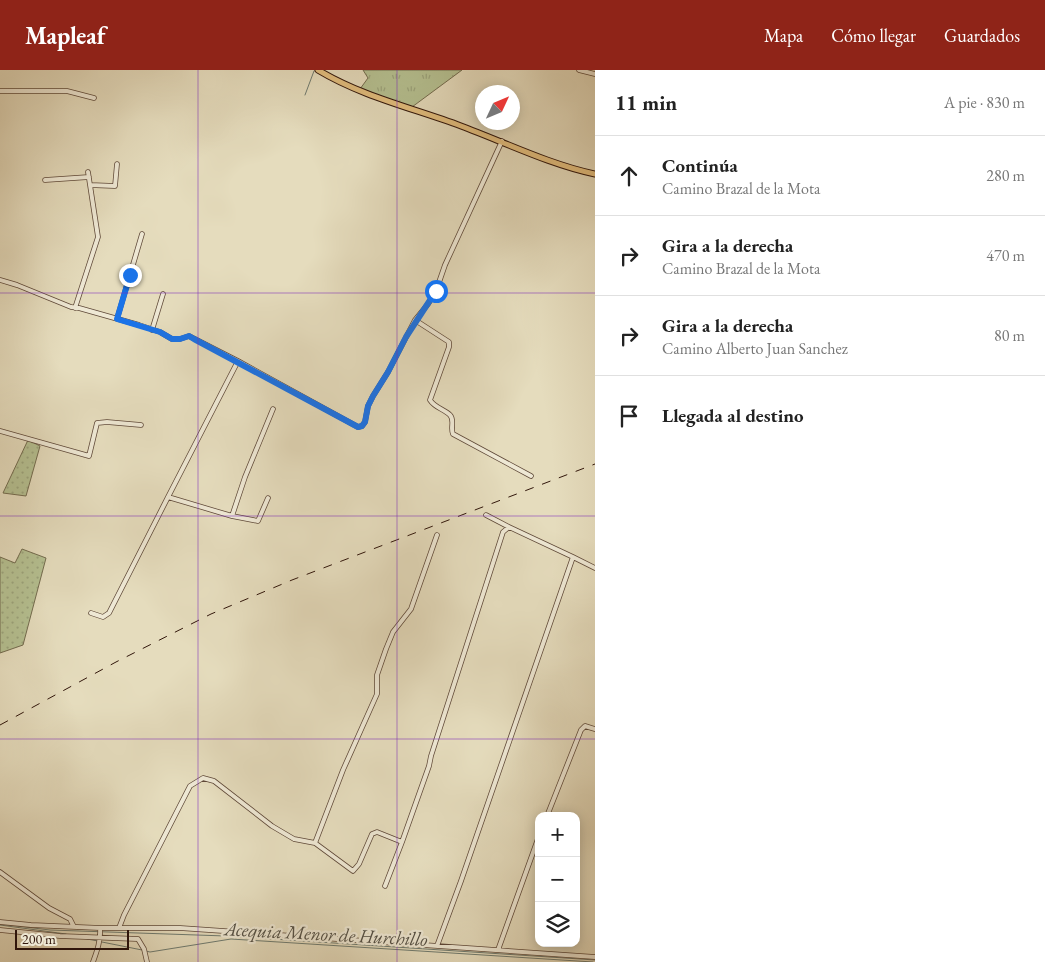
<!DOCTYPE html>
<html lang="es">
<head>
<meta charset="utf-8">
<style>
	body { margin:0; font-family:"EB Garamond",serif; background:#f2f2f2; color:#222 }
	.controls { position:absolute; right:15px; bottom:15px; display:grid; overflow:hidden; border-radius:10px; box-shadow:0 2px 12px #0003 }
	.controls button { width:45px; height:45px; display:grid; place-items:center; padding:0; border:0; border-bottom:1px solid #e0e0e0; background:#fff; color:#222; font:25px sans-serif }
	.compass { position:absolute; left:475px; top:15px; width:45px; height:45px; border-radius:50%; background:#fff; box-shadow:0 2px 12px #0003; rotate:46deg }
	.scale { position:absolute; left:15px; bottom:12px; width:114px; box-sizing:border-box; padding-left:5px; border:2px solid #31160b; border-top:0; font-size:14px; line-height:18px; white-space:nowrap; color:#31160b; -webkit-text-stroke:4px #eee8d4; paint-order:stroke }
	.stop { position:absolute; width:15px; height:15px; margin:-11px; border:4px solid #1a73e8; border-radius:50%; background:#fff }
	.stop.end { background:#1a73e8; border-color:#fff; box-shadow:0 1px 5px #0008 }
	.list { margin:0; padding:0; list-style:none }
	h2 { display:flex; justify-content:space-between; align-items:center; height:65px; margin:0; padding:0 20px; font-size:21px }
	h2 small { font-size:16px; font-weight:400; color:#767676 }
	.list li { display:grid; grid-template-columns:32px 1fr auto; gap:15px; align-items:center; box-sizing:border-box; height:80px; padding:0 20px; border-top:1px solid #e0e0e0 }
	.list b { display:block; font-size:19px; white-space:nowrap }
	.list p { margin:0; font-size:16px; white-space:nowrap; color:#767676 }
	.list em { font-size:16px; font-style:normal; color:#767676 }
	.icon { flex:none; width:28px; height:28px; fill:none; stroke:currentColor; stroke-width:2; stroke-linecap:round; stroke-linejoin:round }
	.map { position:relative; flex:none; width:595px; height:892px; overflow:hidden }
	header { display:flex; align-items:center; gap:30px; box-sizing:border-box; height:70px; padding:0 25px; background:#8f2418; color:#fff }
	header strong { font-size:24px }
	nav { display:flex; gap:28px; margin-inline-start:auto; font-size:18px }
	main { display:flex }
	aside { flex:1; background:#fff }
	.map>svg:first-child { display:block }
	.grass { fill:url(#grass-dots); stroke:#736b4e }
	.park { fill:url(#park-tufts); stroke:#736b4e }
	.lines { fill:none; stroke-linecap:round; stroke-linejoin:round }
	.stream { stroke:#6e7a6f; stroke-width:1 }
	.minor-casing { stroke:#5e4838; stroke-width:5.5 }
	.major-casing { stroke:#31160b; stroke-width:7 }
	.minor { stroke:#eee8d4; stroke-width:4 }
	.major { stroke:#e2be7e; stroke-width:5 }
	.rail { stroke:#31160b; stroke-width:1; stroke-dasharray:9 9; stroke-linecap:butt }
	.route { stroke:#1a73e8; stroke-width:6 }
	.grid { fill:none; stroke:#7b2cbf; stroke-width:1; stroke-opacity:0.55 }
	.labels { text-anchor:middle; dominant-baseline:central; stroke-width:4.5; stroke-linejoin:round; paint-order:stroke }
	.water-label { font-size:19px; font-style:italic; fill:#545045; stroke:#eee8d4 }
</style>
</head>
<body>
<header>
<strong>Mapleaf</strong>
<nav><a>Mapa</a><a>Cómo llegar</a><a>Guardados</a></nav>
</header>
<main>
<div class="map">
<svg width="595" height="892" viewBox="0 0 595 892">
	<defs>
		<pattern id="grass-dots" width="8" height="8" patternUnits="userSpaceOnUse" patternTransform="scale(1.25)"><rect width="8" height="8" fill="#b5c091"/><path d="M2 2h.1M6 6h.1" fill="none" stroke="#9ca47c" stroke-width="1.8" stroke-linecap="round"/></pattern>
		<pattern id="park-tufts" width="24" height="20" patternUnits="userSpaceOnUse" patternTransform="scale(1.25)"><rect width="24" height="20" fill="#b5c091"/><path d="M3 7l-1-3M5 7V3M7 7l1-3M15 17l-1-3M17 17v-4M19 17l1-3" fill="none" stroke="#9ca47c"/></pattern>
	</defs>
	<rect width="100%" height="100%" fill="#e5dcbd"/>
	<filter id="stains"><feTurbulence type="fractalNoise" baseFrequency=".004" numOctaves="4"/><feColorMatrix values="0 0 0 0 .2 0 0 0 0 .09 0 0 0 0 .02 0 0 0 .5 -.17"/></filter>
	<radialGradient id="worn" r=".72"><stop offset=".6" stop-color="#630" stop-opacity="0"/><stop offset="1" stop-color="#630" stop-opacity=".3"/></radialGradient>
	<!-- grass -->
	<path class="grass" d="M28 370 40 376 26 426 3 423Z
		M22 479 46 488 23 575 0 583V487L15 493Z"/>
	<!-- park -->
	<path class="park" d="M363 0H462L412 37 360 19 368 8Z"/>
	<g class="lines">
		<!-- stream -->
		<path class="stream" d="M305 25 314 1
			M0 854 50 860 226 866 595 890
			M0 855 66 864
			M87 869 98 871
			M102 872 142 880
			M146 881 150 882 231 869 593 892"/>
		<defs>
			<path id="minor" d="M579 0 595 4
				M0 21H67L94 28
				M45 110 89 107
				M90 115 115 116 117 94
				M0 210 17 215 71 237 79 238 139 255 160 262 172 269H180L189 266 238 291 358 357 362 356 365 352 368 336 373 326 388 302 415 250 428 234 436 221 445 195 502 71
				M75 238 98 167 88 102
				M117 249 142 164
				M415 250 449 272V277L430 330C435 338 444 339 450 345 455 350 450 358 453 364L531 406
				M152 260 163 224
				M238 291 168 427 232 446 245 407 273 339
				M0 361 89 386 97 353 107 352 141 355
				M486 445 509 457
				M232 446 258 451 268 428
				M573 487 595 498
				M91 543 103 547 109 543 168 427
				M547 746 581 660 585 656 595 659
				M402 772 429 696 431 686 503 462 509 457 573 487 461 811 437 876
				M315 773 353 801 359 794 372 764 377 762 402 772 385 816
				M0 802 49 838 70 849 74 857
				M0 852 31 855 100 858H180L595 887
				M119 858 124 845 190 716 203 708 214 711 272 756 294 769 315 773 343 700 377 624V605L386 579 393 562 411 539 437 465
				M0 860 60 866 138 869 144 879 147 892
				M498 880 539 766
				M93 892C97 881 101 870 100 858"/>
			<path id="major" d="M318 0C363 27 413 38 461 56 504 72 551 95 595 104"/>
		</defs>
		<!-- minor casing -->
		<use href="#minor" class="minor-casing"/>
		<!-- major casing -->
		<use href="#major" class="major-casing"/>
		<!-- minor -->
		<use href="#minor" class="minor"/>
		<!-- major -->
		<use href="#major" class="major"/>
		<!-- rail -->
		<path class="rail" d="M0 655 116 592 211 544 292 510 595 394"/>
	</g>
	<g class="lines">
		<!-- route -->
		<path class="route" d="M130 205 117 249 160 262 172 269H180L189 266 194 269 358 357 362 356 365 352 368 336 373 326 388 302 406 267 436 221"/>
	</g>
	<!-- grid -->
	<path class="grid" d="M198 0V892M397 0V892M0 223H595M0 446H595M0 669H595"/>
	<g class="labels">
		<!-- water labels -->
		<g class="water-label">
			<text transform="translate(326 864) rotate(3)">Acequia Menor de Hurchillo</text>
		</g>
	</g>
	<rect width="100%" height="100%" filter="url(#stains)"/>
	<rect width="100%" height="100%" fill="url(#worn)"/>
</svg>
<div class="controls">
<button>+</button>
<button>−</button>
<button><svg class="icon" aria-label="layers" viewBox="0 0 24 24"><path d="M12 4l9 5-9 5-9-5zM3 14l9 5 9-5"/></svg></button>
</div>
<svg class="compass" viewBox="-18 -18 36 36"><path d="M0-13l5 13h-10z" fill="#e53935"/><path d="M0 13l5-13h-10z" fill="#767676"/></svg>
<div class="scale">200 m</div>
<div class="stop" style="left:436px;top:221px"></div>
<div class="stop end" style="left:130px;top:205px"></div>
</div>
<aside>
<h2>11 min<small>A pie · 830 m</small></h2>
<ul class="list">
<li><svg class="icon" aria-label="ahead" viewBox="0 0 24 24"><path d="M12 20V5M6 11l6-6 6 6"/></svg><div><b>Continúa</b><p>Camino Brazal de la Mota</p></div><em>280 m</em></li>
<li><svg class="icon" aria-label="right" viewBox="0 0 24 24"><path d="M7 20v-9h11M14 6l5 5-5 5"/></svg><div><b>Gira a la derecha</b><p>Camino Brazal de la Mota</p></div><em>470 m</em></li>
<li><svg class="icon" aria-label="right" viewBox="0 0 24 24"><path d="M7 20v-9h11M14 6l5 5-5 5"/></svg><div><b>Gira a la derecha</b><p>Camino Alberto Juan Sanchez</p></div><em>80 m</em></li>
<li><svg class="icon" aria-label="arrive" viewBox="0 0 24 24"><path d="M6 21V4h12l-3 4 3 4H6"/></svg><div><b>Llegada al destino</b></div></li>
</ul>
</aside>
</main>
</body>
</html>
